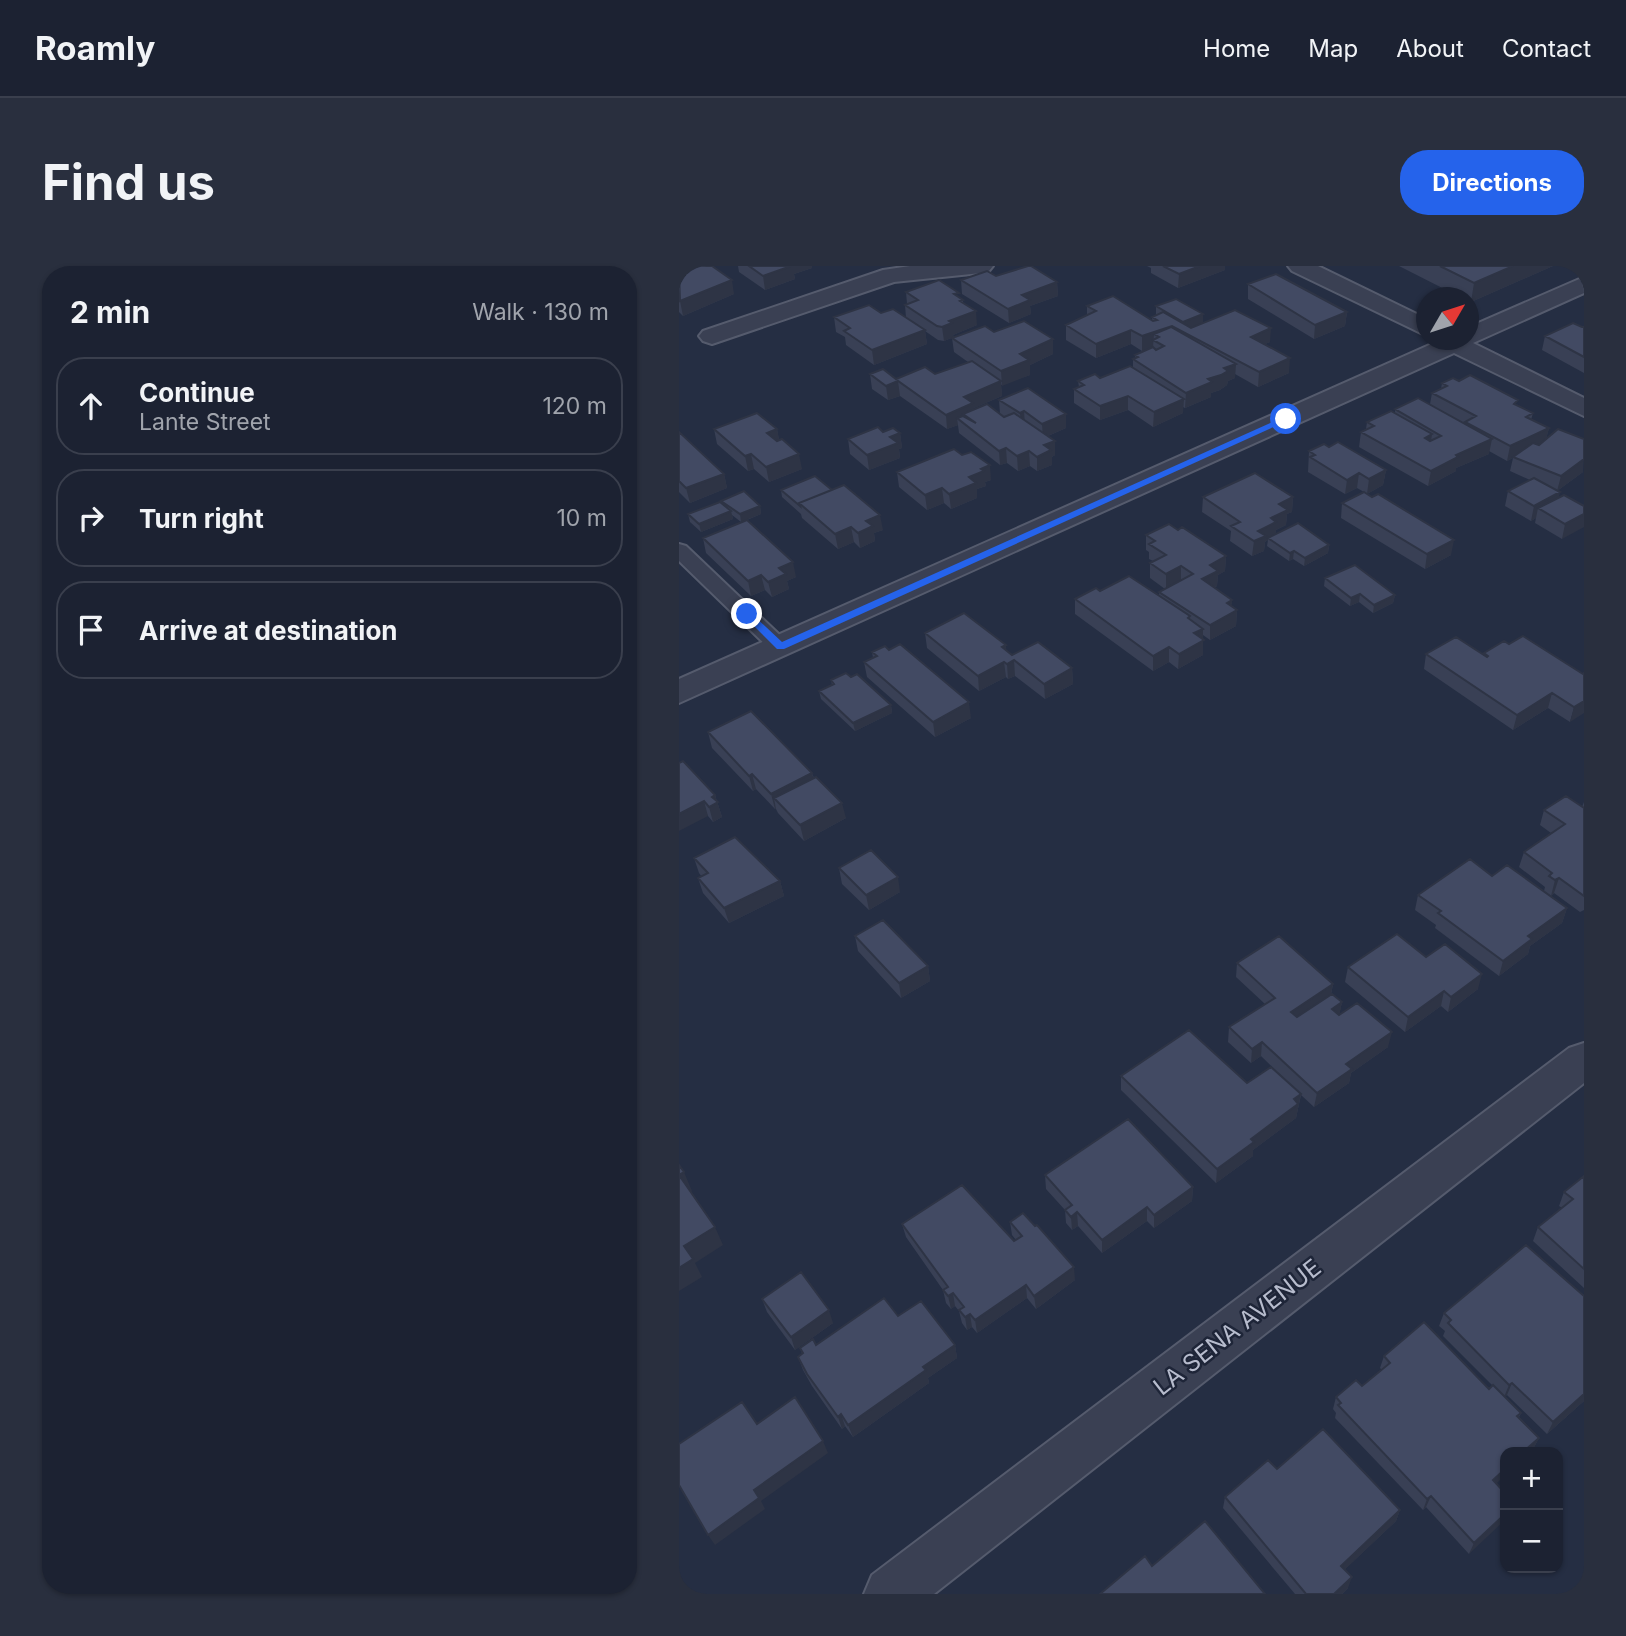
<!DOCTYPE html>
<html lang="en">
<head>
<meta charset="utf-8">
<style>
	body { margin:0; font-family:Inter,sans-serif; background:#292f3e; color:#f1f3f6 }
	.controls { position:absolute; right:21px; bottom:21px; display:grid; overflow:hidden; border-radius:14px; box-shadow:0 2px 5px #0004 }
	.controls button { width:63px; height:63px; display:grid; place-items:center; padding:0; border:0; border-bottom:2px solid #3a3f4d; background:#1c2232; color:#f1f3f6; font:35px sans-serif }
	.compass { position:absolute; left:737px; top:21px; width:63px; height:63px; border-radius:50%; background:#1c2232; box-shadow:0 2px 5px #0004; rotate:51deg }
	.stop { position:absolute; width:21px; height:21px; margin:-16px; border:5px solid #2563eb; border-radius:50%; background:#fff }
	.stop.end { background:#2563eb; border-color:#fff; box-shadow:0 2px 7px #0008 }
	.list { margin:0; padding:0; list-style:none }
	h2 { display:flex; justify-content:space-between; align-items:center; height:91px; margin:0; padding:0 28px; font-size:30px }
	h2 small { font-size:23px; font-weight:400; color:#a0a4ac }
	.list li { display:grid; grid-template-columns:46px 1fr auto; gap:21px; align-items:center; box-sizing:border-box; height:98px; margin:0 14px 14px; padding:0 14px; border:2px solid #3a3f4d; border-radius:28px }
	.list b { display:block; font-size:26px; white-space:nowrap }
	.list p { margin:0; font-size:23px; white-space:nowrap; color:#a0a4ac }
	.list em { font-size:23px; font-style:normal; color:#a0a4ac }
	.icon { flex:none; width:38px; height:38px; fill:none; stroke:currentColor; stroke-width:2; stroke-linecap:round; stroke-linejoin:round }
	.map { position:relative; flex:none; width:905px; height:1328px; overflow:hidden; border-radius:28px }
	header { display:flex; align-items:center; gap:42px; box-sizing:border-box; height:98px; padding:0 35px; background:#1c2232; border-bottom:2px solid #3a3f4d }
	header strong { font-size:33px }
	nav { display:flex; gap:38px; margin-inline-start:auto; font-size:24px }
	.intro { display:flex; align-items:center; justify-content:space-between; box-sizing:border-box; height:168px; padding:0 42px }
	h1 { margin:0; font-size:49px }
	.button { padding:18px 32px; border-radius:28px; background:#2563eb; color:#fff; font-size:24px; font-weight:700 }
	main { display:flex; gap:42px; padding:0 42px }
	aside { flex:1; background:#1c2232; border-radius:28px; box-shadow:0 2px 5px #0004 }
	.map>svg:first-child { display:block }
	.lines { fill:none; stroke-linecap:round; stroke-linejoin:round }
	.service-casing { stroke:#555b6d; stroke-width:4 }
	.minor-casing { stroke:#555b6d; stroke-width:4 }
	.service { fill:#3a4053; fill-rule:evenodd }
	.minor { fill:#3a4053; fill-rule:evenodd }
	.wall { fill:#394055 }
	.shaded-wall { fill:#2e3445 }
	.building { fill:#424a63; stroke:#2e3445; stroke-width:2 }
	.route { fill:#2563eb }
	.labels { text-anchor:middle; dominant-baseline:central; stroke-width:5; stroke-linejoin:round; paint-order:stroke }
	.near-street-label { font-size:24px; fill:#b7bccd; stroke:#1e2538 }
</style>
</head>
<body>
<header>
<strong>Roamly</strong>
<nav><a>Home</a><a>Map</a><a>About</a><a>Contact</a></nav>
</header>
<div class="intro"><h1>Find us</h1><a class="button">Directions</a></div>
<main>
<aside>
<h2>2 min<small>Walk · 130 m</small></h2>
<ul class="list">
<li><svg class="icon" aria-label="ahead" viewBox="0 0 24 24"><path d="M12 20V5M6 11l6-6 6 6"/></svg><div><b>Continue</b><p>Lante Street</p></div><em>120 m</em></li>
<li><svg class="icon" aria-label="right" viewBox="0 0 24 24"><path d="M7 20v-9h11M14 6l5 5-5 5"/></svg><div><b>Turn right</b></div><em>10 m</em></li>
<li><svg class="icon" aria-label="arrive" viewBox="0 0 24 24"><path d="M6 21V4h12l-3 4 3 4H6"/></svg><div><b>Arrive at destination</b></div></li>
</ul>
</aside>
<div class="map">
<svg width="905" height="1328" viewBox="0 0 905 1328">
	<rect width="100%" height="100%" fill="#252e43"/>
	<g class="lines">
		<defs>
			<path id="service" d="M0 278 7 280 108 376 111 381 108 386H94L0 295Z"/>
			<path id="minor" d="M231 0H314L310 5 302 7 215 16 33 78 24 75 20 70 24 65 204 4Z
				M609 0H639L748 53V70L613 5Z
				M905 11V27L794 77 905 132V150L775 87 0 437V413L757 76V74H790V61Z
				M905 777V817L255 1328H185L193 1309 890 782Z"/>
		</defs>
		<!-- service casing -->
		<use href="#service" class="service-casing"/>
		<!-- minor casing -->
		<use href="#minor" class="minor-casing"/>
		<!-- service -->
		<use href="#service" class="service"/>
		<!-- minor -->
		<use href="#minor" class="minor"/>
	</g>
	<!-- wall -->
	<path class="wall" d="M59 0H133V2L115 8 116 13 86 24 60 6Z
		M468 0H546V4L499 22 472 7V2Z
		M720 0H874L792 36 789 35V32H783Z
		M0 4 55 28 4 50 0 46Z
		M317 10 378 16 379 30 351 40 352 48 330 57 283 28 282 14Z
		M569 18 668 46 666 60 635 73 569 33Z
		M227 26 280 31 284 34V37L298 59 274 69 275 71 265 75 259 74 246 65 248 78 195 99 167 79 166 71 157 66 155 51 202 47 227 52 226 39 228 38Z
		M408 40 473 54V51L477 49V40L524 57 591 76 586 78 610 107 579 121 556 108V112L549 115 548 119 541 124 532 127V131L506 142 504 141V147L474 161 449 144 421 154 395 137V123L400 121 399 115 421 112 454 102V93L456 92V89L474 82V81L463 85 452 78 417 92 387 74V59L408 49Z
		M905 61V107L863 84 866 70Z
		M315 66 374 73V88L351 99V109L322 119 323 130 295 142V144L321 148 320 134 387 148V162L369 170 376 175V189L373 191V199L358 205 351 200 339 205 328 197 321 199 280 167 279 159 268 163 221 130 209 134 193 123 191 108 217 113 256 108 289 96 275 86 273 72Z
		M763 117 838 139 854 147 852 154 870 162 867 173 904 206 878 225 880 231 905 240 883 273 856 257 857 252 852 255 826 240 829 225 851 214 831 205 834 192 828 195 810 185V188L777 202V205L749 220 680 181 682 166 687 163 688 156 716 147V143L751 138 753 127 762 123Z
		M35 163H98L100 174 123 203 90 216 75 203 69 205 38 178Z
		M0 166 45 208 48 222 11 237 0 226Z
		M204 166 221 167 223 182 220 183 221 192 190 204 171 188 169 173Z
		M650 181 707 204 704 219 688 228 772 289 746 303 662 252 663 237 685 226 678 222 666 228 629 206 630 185Z
		M218 206 312 214 306 216 307 220 298 223V232L272 243 265 237 248 244 220 221Z
		M102 224H153L204 264 195 267 196 275 181 282 175 276 159 283 123 252 122 248 103 231Z
		M524 231H614L613 246 608 248 607 259 597 264 596 269 650 279 649 287 625 300 614 293 610 295 588 280 589 274 586 276 585 285 573 290 551 275 552 265 523 246Z
		M42 235 81 240 82 248 68 254 117 311 108 315 110 323 93 331 86 324 72 330 27 287 24 272 62 256 53 249 54 253 22 266 11 256 9 248 43 237Z
		M499 264 547 290 546 305 539 309 538 320 535 322 553 334 552 340 558 344 557 360 531 374 524 369V389L499 403 490 396 474 405 396 348V333L421 325 480 330V326L486 323 471 312V297L474 295 470 293V286L467 284V269Z
		M646 312 716 329 714 337 694 347 680 336 671 340 645 320Z
		M246 367 327 379V385L333 389 393 402 394 418 366 433 336 410 329 413 327 411 300 425 248 382Z
		M830 378 904 408 905 407 891 456 869 442 834 464 745 403 747 388 804 389 805 387Z
		M193 386 292 452 256 471 188 411 185 396 194 392Z
		M172 411 212 439 213 447 176 465 142 433 140 425 153 419 152 414Z
		M29 466 133 507 135 512 167 552 125 575 99 547 97 543H96L77 523 74 525 33 482Z
		M0 497 36 529 43 551 34 556 29 550Z
		M905 536V644L901 646 875 627 872 630 865 625 866 621 840 601 845 586 872 567 861 559 865 544 903 541Z
		M15 592 101 615 105 630 50 657 24 627 19 612 23 611 20 607Z
		M160 602 221 626 190 644 163 618Z
		M813 610 888 642 883 657 851 680 849 688 820 710 756 662 757 659 736 644 739 629Z
		M176 670 249 700 251 715 222 732 179 685Z
		M747 691 799 723 769 746 762 740 726 766 666 716 669 701Z
		M558 697 654 718 652 729 663 736 660 749 709 781 672 807 670 817 635 841 622 829 617 852 574 884V890L537 917 442 824V810L568 817 616 823 582 790 572 797 549 776 550 761 586 738 557 711Z
		M366 909 514 921 513 935 475 962 468 955 423 987 399 960 393 964 387 957 386 944 367 923Z
		M905 910V1022L854 975 859 961 883 942 880 940 885 926Z
		M331 956 396 1014 357 1043 348 1032 298 1067 293 1061 288 1064 283 1057 280 1045 276 1040 272 1043 267 1037 264 1024 227 971 223 958 335 975 337 974 333 969Z
		M905 1030V1135L868 1168 828 1129 825 1131 842 1147 840 1151 860 1172 854 1183 851 1186H826L817 1218 826 1227 790 1288 747 1241 744 1244 656 1152 657 1147 654 1143 657 1131 683 1120 703 1104 701 1102 705 1090 810 1123 814 1120 764 1070 766 1065 760 1060 765 1047Z
		M83 1033 154 1057 116 1084 88 1046Z
		M219 1050 276 1079 278 1092 249 1112 250 1117 174 1171 166 1160 163 1163 133 1120 124 1104 119 1091 123 1088 121 1082 137 1079Z
		M598 1203 721 1244 717 1255 665 1304 669 1322 663 1328H616L544 1242 546 1231Z"/>
	<!-- shaded-wall -->
	<path class="shaded-wall" d="M109 0H133V2L115 8 116 13 86 24 84 10Z
		M521 0H546V4L499 22 500 8Z
		M834 0H874L792 36 795 17Z
		M53 14 55 28 4 50 1 35Z
		M378 16 379 30 351 40 352 48 330 57 329 43 343 29Z
		M297 45 298 59 274 69 275 71 265 75 263 61 270 55Z
		M668 46 666 60 635 73 636 59Z
		M524 48V62L504 66V56Z
		M493 60V74L480 71 475 68 474 81 463 85V70Z
		M592 62 591 76 571 85 572 71Z
		M246 64 248 78 195 99 193 84Z
		M452 64V78L417 92V78Z
		M374 73V88L351 99V109L323 120 322 105 341 88Z
		M611 92 610 107 579 121 580 106Z
		M557 98 556 112 549 115 548 119 541 124 532 127V131L506 142 507 127 545 102Z
		M219 115 221 130 209 134 207 120Z
		M322 115 323 130 295 142V152L284 148 285 156 278 152 279 159 268 163 267 149 285 131Z
		M449 130V144L421 154V140Z
		M505 133 504 147 474 161 475 146Z
		M345 145 346 160 342 162 341 147Z
		M387 148V162L364 172 363 158Z
		M870 162 866 177 834 191V192L828 195 831 180Z
		M98 163 101 178 88 167Z
		M221 167 223 182 220 183 221 192 190 204 188 189 211 171Z
		M753 168 751 183 746 172Z
		M813 173 810 188 777 202V205L749 220 752 205 777 189Z
		M376 175V189L373 191V199L358 205V191L365 179Z
		M327 182 328 197 321 199 320 185Z
		M350 185 351 200 339 205 338 190Z
		M72 188 75 203 69 205 66 190Z
		M120 188 123 203 90 216 87 201Z
		M905 189 904 206 878 225 882 210Z
		M311 199 312 214 306 216 307 220 298 223V232L272 243 270 228 290 211 302 203Z
		M707 204 704 219 688 228 690 213Z
		M680 207 678 222 666 228 668 214Z
		M45 208 48 222 11 237 7 222Z
		M263 222 265 237 248 244 246 229Z
		M881 226 878 241 859 242 857 252 852 255 855 240Z
		M614 231 613 246 608 248 607 259 597 264 596 271 589 272V274L586 276 585 285 573 290 575 275 579 265 592 252 600 238Z
		M81 240 82 248 62 256 61 248Z
		M52 245 54 253 22 266 20 258Z
		M905 248V261L883 273 886 258Z
		M201 249 204 264 195 267 196 275 181 282 179 267 187 255Z
		M172 261 175 276 159 283 156 268Z
		M775 274 772 289 746 303 748 288Z
		M650 279 649 287 625 300 626 292Z
		M615 285 614 293 610 295 611 287Z
		M547 290 546 305 539 309 538 320 522 328 523 313 531 299Z
		M114 296 117 311 108 315 110 323 93 331 89 316 100 302Z
		M502 300V315L487 323V308Z
		M82 309 86 324 72 330 69 315Z
		M681 328 680 336 671 340 672 332Z
		M716 329 714 337 694 347 695 339Z
		M553 334 552 348 558 344 557 360 531 374V359L548 337Z
		M524 363V389L499 403 500 388 515 367Z
		M327 379 328 395 325 396 327 411 300 425 299 410 323 381Z
		M490 381V396L474 405V390Z
		M335 394 336 410 329 413 328 398Z
		M393 402 394 418 366 433 365 418Z
		M873 427 869 442 834 464 838 449Z
		M905 435V447L891 456 895 441Z
		M290 436 292 452 256 471 254 456Z
		M212 439 213 447 176 465 174 457Z
		M133 507 137 522 95 532 97 543H96L92 528Z
		M73 508 77 523 74 525 70 510Z
		M36 529 43 551 34 556 30 541 33 531Z
		M25 535 29 550 0 565V548Z
		M163 537 167 552 125 575 121 559Z
		M219 611 221 626 190 644 187 629Z
		M880 612 875 627 872 630 876 614Z
		M101 615 105 630 50 657 45 642Z
		M888 642 883 657 851 680 849 688 820 710 824 695 849 670Z
		M249 700 251 715 222 732 220 717Z
		M803 708 799 723 769 746 772 731Z
		M654 718 651 733 610 760 612 746Z
		M765 725 762 740 726 766 729 751Z
		M663 736 660 751 653 743Z
		M713 766 709 781 672 807 670 817 635 841 638 827 667 798Z
		M583 776 582 790 572 797 573 783Z
		M622 828 617 852 574 884V890L537 917 538 903 615 833Z
		M5 906 13 925 8 928 0 909Z
		M514 921 513 935 475 962V949Z
		M468 941V955L423 987V974Z
		M398 946 399 960 393 964 392 951Z
		M36 961 44 979 16 997 23 1011 0 1025V1002L5 980Z
		M395 1001 396 1014 357 1043 355 1030Z
		M347 1019 348 1032 298 1067 296 1054Z
		M274 1027 276 1040 272 1043 269 1030Z
		M150 1044 154 1057 116 1084 112 1071Z
		M291 1048 293 1061 288 1064 286 1051Z
		M276 1079 278 1092 249 1112 250 1117 174 1171 169 1159 244 1101Z
		M833 1117 828 1129 825 1131 830 1119Z
		M905 1128V1135L868 1168 874 1156Z
		M162 1148 166 1160 163 1163 159 1151Z
		M860 1172 854 1183 851 1186H844Z
		M144 1175 149 1187 82 1235 86 1243 36 1279 29 1269 75 1224Z
		M826 1203V1209L809 1226 814 1214Z
		M752 1230 747 1241 744 1244 748 1233Z
		M721 1244 717 1255 658 1311 662 1300Z
		M826 1248V1254L790 1288 795 1277Z
		M673 1311 669 1322 663 1328H655Z"/>
	<!-- building -->
	<path class="building" d="M16 0H33L53 14 1 35 0 4Z
		M70 0H112L84 10Z
		M349 0H352L378 16 343 29 351 34 329 43 282 14 308 5 317 10Z
		M484 0H521L500 8Z
		M761 0H834L795 17Z
		M597 8 668 46 636 59 569 18Z
		M260 14 280 27 275 28 284 34 281 35 297 45 270 55 273 57 263 61 258 60 226 39 239 34 227 26Z
		M434 30 474 55 478 54 473 51 484 46 512 62 556 44 592 62 572 71 611 92 580 106 493 60 463 70 452 64 417 78 387 59 417 45 408 40Z
		M497 33 524 48 504 56 477 40Z
		M190 39 202 47 214 43 246 64 193 84 165 65 171 62 155 51Z
		M345 55 374 73 341 88 350 94 322 105 273 72 306 60 315 66Z
		M894 57 903 61H905V91L866 70Z
		M492 61 557 98 545 102 549 105 542 109 529 113 533 116 507 127 454 93 459 91 456 89 474 81 477 84 485 80 474 74 480 71 475 68Z
		M293 95 322 115 285 131 294 137 267 149 219 115 207 120 191 108 204 103 217 113 246 101 256 108Z
		M451 100 505 133 475 146 449 130 421 140 395 123 405 119 399 115 416 108 421 112Z
		M791 109 839 134 835 138 854 147 847 151 870 162 831 180 786 156 797 150 753 127 768 120 763 117 774 112 780 115Z
		M349 122 387 148 363 158 345 145 341 147 320 134Z
		M739 132 813 173 777 189 779 191 752 205 682 166 695 160 688 156 712 145 753 168 746 172 751 175 762 170 716 143Z
		M308 138 325 151 335 147 376 175 365 179 372 184 358 191 350 185 338 190 327 182 320 185 278 152 284 150 297 157 284 148Z
		M78 147 98 163 88 167 98 175 103 173 120 188 87 201 72 188 66 190 35 163Z
		M199 161 204 166 214 162 221 167 211 171 219 177 188 189 169 173Z
		M879 163 905 173V193L882 210 834 191 854 177 860 179Z
		M0 166 45 208 7 222 0 215Z
		M659 176 707 204 690 213 680 207 668 214 631 191 636 189 630 185 645 178 650 181Z
		M275 183 283 189 292 186 311 199 302 203 305 205 290 211 297 217 270 228 263 222 246 229 218 206Z
		M576 207 614 231 600 238 609 244 592 252 597 256 579 265 587 270 575 275 552 260 561 256 524 231Z
		M136 210 153 224 120 237 121 240 102 224Z
		M855 212 881 226 855 240 829 225Z
		M165 219 201 249 187 255 194 260 179 267 172 261 156 268 120 237Z
		M65 225 81 240 61 248 42 235Z
		M685 226 693 231 699 228 775 274 748 288 663 237Z
		M885 229 905 240V248L886 258 859 242Z
		M41 236 52 245 20 258 9 248Z
		M68 254 114 296 100 302 107 308 89 316 82 309 69 315 24 272Z
		M619 257 650 279 626 292 615 285 611 287 589 272Z
		M490 258 499 264 503 261 547 290 531 299 539 305 523 313 553 334 548 337 558 344 531 359 480 326 514 308 502 300 487 308 471 297 487 289 470 278 476 275 467 269Z
		M676 299 716 329 695 339 681 328 672 332 646 312Z
		M450 310 511 350 509 352 524 363 515 367 525 374 500 388 490 381 474 390 396 333 417 322 421 325Z
		M285 347 327 379 323 381 333 389 359 376 393 402 365 418 335 394 328 398 325 396 299 410 246 367Z
		M844 370 904 408 905 407V435L895 441 873 427 838 449 747 388 777 371 808 391 809 390 805 387 825 375 830 378Z
		M221 378 290 436 254 456 185 396 198 390 193 386 206 380 210 384Z
		M167 407 172 411 178 408 212 439 174 457 140 425 155 418 152 414Z
		M72 445 133 507 92 528 73 508 70 510 29 466Z
		M4 495 36 529 33 531 39 536 30 541 25 535 0 548V497Z
		M137 511 163 537 121 559 95 532Z
		M887 530 905 542V630L880 612 876 614 870 610 873 607 845 586 886 558 865 544Z
		M56 571 101 615 45 642 19 612 29 607 15 592Z
		M192 584 219 611 187 629 160 602Z
		M791 593 813 610 828 599 888 642 849 670 853 673 824 695 759 647 762 645 739 629Z
		M204 654 249 700 220 717 176 670Z
		M718 668 747 691 766 678 803 708 772 731 765 725 729 751 669 701Z
		M600 670 654 718 612 746 618 751 653 728 663 736 653 743 660 749 678 737 713 766 667 798 673 803 638 827 583 776 573 783 550 761 596 732 558 697Z
		M510 764 568 817 592 801 622 828 615 833 619 838 572 873 575 876 538 903 442 810Z
		M449 853 514 921 475 949 468 941 423 974 398 946 392 951 386 944 393 939 366 909Z
		M0 899 5 906 0 909Z
		M0 909 36 961 5 980 14 993 0 1002Z
		M905 910V1003L859 961 894 933 885 926Z
		M283 919 335 975 343 970 331 956 344 947 356 960 358 959 395 1001 355 1030 347 1019 296 1054 291 1048 286 1051 280 1044 285 1041 274 1027 269 1030 264 1024 269 1021 223 958Z
		M847 979 905 1030V1128L874 1156 833 1117 830 1119 769 1057 772 1054 765 1047Z
		M122 1006 150 1044 112 1071 83 1033Z
		M205 1032 219 1050 242 1035 276 1079 244 1101 247 1104 169 1159 162 1148 159 1151 128 1108 119 1091 124 1087 121 1082 134 1073 137 1079Z
		M745 1056 810 1123 814 1119 842 1147 838 1150 860 1172 844 1186H826V1203L814 1214 826 1227V1248L795 1277 752 1230 748 1233 659 1139 662 1137 657 1131 677 1114 683 1120 711 1097 705 1090Z
		M116 1131 144 1175 75 1224 80 1232 29 1269 0 1219V1178L63 1136 78 1158Z
		M644 1163 721 1244 662 1300 673 1311 655 1328H627L546 1231 589 1194 598 1203Z
		M526 1255 586 1328H421L466 1290 473 1300Z"/>
	<!-- route -->
	<path class="route" d="M607 150 610 154 105 383H98L63 348 71 346 103 376Z"/>
	<g class="labels">
		<!-- near-street labels -->
		<g class="near-street-label">
			<text transform="translate(558 1061) rotate(-38)">LA SENA AVENUE</text>
		</g>
	</g>
</svg>
<div class="controls">
<button>+</button>
<button>−</button>
</div>
<svg class="compass" viewBox="-18 -18 36 36"><path d="M0-13l5 13h-10z" fill="#e53935"/><path d="M0 13l5-13h-10z" fill="#a0a4ac"/></svg>
<div class="stop" style="left:607px;top:153px"></div>
<div class="stop end" style="left:68px;top:348px"></div>
</div>
</main>
</body>
</html>
